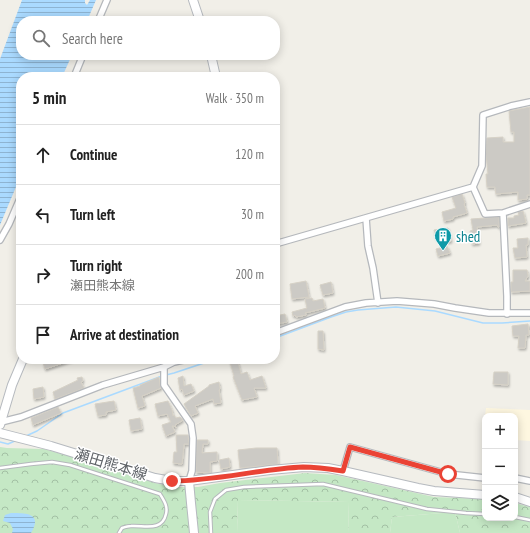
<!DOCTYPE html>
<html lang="en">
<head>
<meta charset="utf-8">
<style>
	body { margin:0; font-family:"PT Sans Narrow","Noto Sans JP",sans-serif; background:#f2f2f2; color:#222 }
	.controls { position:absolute; right:12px; bottom:12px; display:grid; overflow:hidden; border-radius:8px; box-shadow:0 2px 10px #0003 }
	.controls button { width:36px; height:36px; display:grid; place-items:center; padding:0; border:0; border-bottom:1px solid #e0e0e0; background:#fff; color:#222; font:20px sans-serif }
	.stop { position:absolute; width:12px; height:12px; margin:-9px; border:3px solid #ea4335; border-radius:50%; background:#fff }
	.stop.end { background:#ea4335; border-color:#fff; box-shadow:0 1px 4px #0008 }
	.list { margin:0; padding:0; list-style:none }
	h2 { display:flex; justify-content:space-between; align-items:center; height:52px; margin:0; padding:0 16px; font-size:17px }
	h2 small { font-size:13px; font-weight:400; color:#767676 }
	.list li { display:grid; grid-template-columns:26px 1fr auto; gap:12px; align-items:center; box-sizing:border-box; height:60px; padding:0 16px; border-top:1px solid #e0e0e0 }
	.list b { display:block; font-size:15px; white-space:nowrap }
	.list p { margin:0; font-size:13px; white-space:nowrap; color:#767676 }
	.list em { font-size:13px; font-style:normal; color:#767676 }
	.icon { flex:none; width:22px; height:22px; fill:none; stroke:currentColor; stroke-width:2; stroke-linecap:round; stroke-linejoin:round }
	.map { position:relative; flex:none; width:530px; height:533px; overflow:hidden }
	.search { position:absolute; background:#fff; box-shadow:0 2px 10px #0003; left:16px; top:16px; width:264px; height:44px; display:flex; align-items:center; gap:10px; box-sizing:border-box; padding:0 14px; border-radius:16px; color:#767676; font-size:15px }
	.panel { position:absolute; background:#fff; box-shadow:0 2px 10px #0003; left:16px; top:72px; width:264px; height:292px; border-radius:16px }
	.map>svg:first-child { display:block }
	.commercial { fill:#fef7e0 }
	.park { fill:url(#park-crowns) }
	.pitch { fill:#c5e8c5 }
	.water { fill:url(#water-rules) }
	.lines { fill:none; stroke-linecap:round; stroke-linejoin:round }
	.stream { stroke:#aadaff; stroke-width:1.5 }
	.building { fill:#cccac5; stroke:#d6d1c6; filter:url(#shadow) }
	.lane-casing { stroke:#b5b8bc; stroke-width:4.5 }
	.street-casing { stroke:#b5b8bc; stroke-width:8 }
	.secondary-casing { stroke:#b6babf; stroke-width:10 }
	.lane { stroke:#fff; stroke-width:2.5 }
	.street { stroke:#fff; stroke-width:5.5 }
	.secondary { stroke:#fff; stroke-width:8 }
	.route { stroke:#ea4335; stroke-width:5 }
	.labels { text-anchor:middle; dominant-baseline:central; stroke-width:3; stroke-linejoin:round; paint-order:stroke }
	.culture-label { font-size:15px; fill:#0d838f; stroke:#fff; text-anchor:start }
	.street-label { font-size:15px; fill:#5f6368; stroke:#fff }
</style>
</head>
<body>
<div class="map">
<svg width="530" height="533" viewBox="0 0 530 533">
	<defs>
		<pattern id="park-crowns" width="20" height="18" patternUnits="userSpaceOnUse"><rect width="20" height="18" fill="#c5e8c5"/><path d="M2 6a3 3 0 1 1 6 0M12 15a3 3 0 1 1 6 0" fill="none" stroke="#a3c0a4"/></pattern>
		<pattern id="water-rules" width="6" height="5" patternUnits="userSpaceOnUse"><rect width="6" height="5" fill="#aadaff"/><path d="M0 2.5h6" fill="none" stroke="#8eb4d2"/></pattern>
		<filter id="shadow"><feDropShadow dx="1" dy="2" stdDeviation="1" flood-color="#0004"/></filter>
	</defs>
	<rect width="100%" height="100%" fill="#f1efe8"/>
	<!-- commercial -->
	<path class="commercial" d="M486 408 530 410V441L515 440V416H485Z"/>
	<!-- park -->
	<path class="park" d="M0 447 7 448 44 449 100 465 134 476 155 483 174 487H198L220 483 305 473 336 475 434 497 485 499V518H515V503L530 507V533H460L455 512 392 517 390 533H348L349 502 238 500 237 533H0Z"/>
	<!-- pitch -->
	<path class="pitch" d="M238 500 349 502 348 533H237Z
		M455 512 460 533H390L392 517Z"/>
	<!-- water -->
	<path class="water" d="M22 0H85V3L87 5 90 0H96L87 21H21V55H72L62 77H21V175L0 225V59Z
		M11 513C26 513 43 513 31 533H12L13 529 10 523 3 521 5 515Z"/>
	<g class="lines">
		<!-- stream -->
		<path class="stream" d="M275 338 331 317 346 312 358 310 396 307 435 311 483 323H502L530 321
			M166 375 174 373 216 359
			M26 436 37 431 63 413 162 376
			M0 442 8 444 17 440"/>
	</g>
	<!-- building -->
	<path class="building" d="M530 107V195H527V199L518 200V192L496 194 495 187H487L486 174H488L486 154 487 138 503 137V142H514V132H511L509 111Z
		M462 194 465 203 464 204 467 213 453 217V219L444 221 442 212 456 208 452 197Z
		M523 211 526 223 508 226V218H514V216L519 215 518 212Z
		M499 217V227H498L497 225 477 227 479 243 472 244 470 231 473 230 471 219Z
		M448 228 451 241 445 242 443 237 436 239 434 230Z
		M528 238V245H526L527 257 515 258 513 248H518L517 239Z
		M447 246 450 253 438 256 436 249Z
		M513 270H527L528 276 525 281H530V291L511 292V282H513Z
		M306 281 309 297 292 299 290 284Z
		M331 282 333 293 323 295 320 285Z
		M312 298 313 301 323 299 325 308 305 313 306 315 296 317 295 315 293 316 292 312 307 308 305 299Z
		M285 314 287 322 275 324V316H280V315Z
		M528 324 529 335H526L525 348H518L519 336H513L512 326Z
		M318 331H323L324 350 318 349Z
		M48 359H72V360L45 369 43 363Z
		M229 359H237L241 374 247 372 250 380 262 376 266 388H254L257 397 242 400 233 377 234 376Z
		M494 372H508V385L493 384Z
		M183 376 184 386 191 384 194 391 184 395 182 389 180 390 178 378Z
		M82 377 83 381 81 382 84 388 55 399 53 392 78 380 77 378Z
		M159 377 160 385 161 388 142 396 145 406 138 408 133 388 140 386V385Z
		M219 382 220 389 219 390 221 403 214 404 213 399 195 406 198 413 191 416 184 404 209 386V385Z
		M43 387 44 397 34 399 33 389Z
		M114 401 116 410 106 412V415L98 416 95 404Z
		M168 401 172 410 173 416 174 415 176 418 180 417 183 420 175 425 176 428 174 426H172L175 432 166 436 162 425 171 422 167 414 158 416 155 404Z
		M58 407 61 413 33 425 31 418Z
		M140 418 142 429 131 431 129 420Z
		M176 435H188L189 444H184L182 464 173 463 174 452H177Z
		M197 440H208V444H203L202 453 217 452V461L210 462V473L196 472Z
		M256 448H277L278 464 240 468 238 450Z
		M229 458 230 467 221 469 219 460Z"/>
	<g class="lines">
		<defs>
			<path id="lane" d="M0 468 31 464 52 462 70 465 160 494C164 501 168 506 166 514 162 532 144 525 131 526 128 526 125 527 122 528L119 533
				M515 517 530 520
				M211 533 210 512 215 499 226 490 244 487 323 484 427 509 466 513 485 514"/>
			<path id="street" d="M98 21 107 0
				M74 77 83 55
				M473 187 485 214 503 213 530 204
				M503 213 507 296V314
				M366 218 368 246 373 268 378 303
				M0 240 9 224 21 196
				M275 244 473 187 482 166 483 115 511 106 530 102
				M275 333 345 307 366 303 397 301 434 304 455 308 489 313H530
				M164 367V385L191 424 193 438 192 471 189 481
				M1 422 21 417 103 385 164 367 174 362 188 359
				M343 471 350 447 448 474 485 478
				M515 478 530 481"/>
			<path id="secondary" d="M193 0 200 21
				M211 55 216 77
				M0 425 12 385 23 359
				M0 433 51 446 155 478 172 481H189L270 470 304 467 328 468 343 471 418 488 434 491 485 495
				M189 481 191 503 194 533
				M515 497 530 502"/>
		</defs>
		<!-- lane casing -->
		<use href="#lane" class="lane-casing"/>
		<!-- street casing -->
		<use href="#street" class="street-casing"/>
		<!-- secondary casing -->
		<use href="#secondary" class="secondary-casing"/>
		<!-- lane -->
		<use href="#lane" class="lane"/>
		<!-- street -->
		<use href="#street" class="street"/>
		<!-- secondary -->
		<use href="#secondary" class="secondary"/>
	</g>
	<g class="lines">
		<!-- route -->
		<path class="route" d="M172 481C216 481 259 469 303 467 317 467 330 469 343 471L350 447 448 474"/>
	</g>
	<!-- icons -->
	<defs>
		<symbol id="building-pin" viewBox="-11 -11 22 30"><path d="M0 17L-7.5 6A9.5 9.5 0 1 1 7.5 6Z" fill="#0f9aa8" stroke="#fff"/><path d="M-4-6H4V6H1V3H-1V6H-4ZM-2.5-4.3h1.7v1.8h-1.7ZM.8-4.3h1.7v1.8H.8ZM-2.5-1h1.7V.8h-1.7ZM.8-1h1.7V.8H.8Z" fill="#fff"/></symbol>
	</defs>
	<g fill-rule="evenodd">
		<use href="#building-pin" x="433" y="226" width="20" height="27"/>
	</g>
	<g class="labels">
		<!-- culture labels -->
		<g class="culture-label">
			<text x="456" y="236">shed</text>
		</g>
		<!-- street labels -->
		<g class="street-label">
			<text transform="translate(111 464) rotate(17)">瀬田熊本線</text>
		</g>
	</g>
</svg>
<div class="controls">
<button>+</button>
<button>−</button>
<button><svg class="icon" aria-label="layers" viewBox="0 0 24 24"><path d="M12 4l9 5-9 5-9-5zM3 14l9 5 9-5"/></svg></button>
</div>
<div class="stop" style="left:448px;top:474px"></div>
<div class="stop end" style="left:172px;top:481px"></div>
<div class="search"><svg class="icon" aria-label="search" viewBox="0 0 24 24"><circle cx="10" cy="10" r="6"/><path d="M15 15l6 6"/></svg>Search here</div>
<section class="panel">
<h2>5 min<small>Walk · 350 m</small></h2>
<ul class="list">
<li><svg class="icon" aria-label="ahead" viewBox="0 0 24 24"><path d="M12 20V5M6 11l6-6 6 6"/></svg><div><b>Continue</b></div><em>120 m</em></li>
<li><svg class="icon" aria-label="left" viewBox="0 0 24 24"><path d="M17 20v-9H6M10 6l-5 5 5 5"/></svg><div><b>Turn left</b></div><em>30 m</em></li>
<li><svg class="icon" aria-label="right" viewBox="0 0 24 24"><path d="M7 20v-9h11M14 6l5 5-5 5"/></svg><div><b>Turn right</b><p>瀬田熊本線</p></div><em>200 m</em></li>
<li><svg class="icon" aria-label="arrive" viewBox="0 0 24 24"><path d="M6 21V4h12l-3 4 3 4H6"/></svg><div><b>Arrive at destination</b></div></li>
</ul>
</section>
</div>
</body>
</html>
